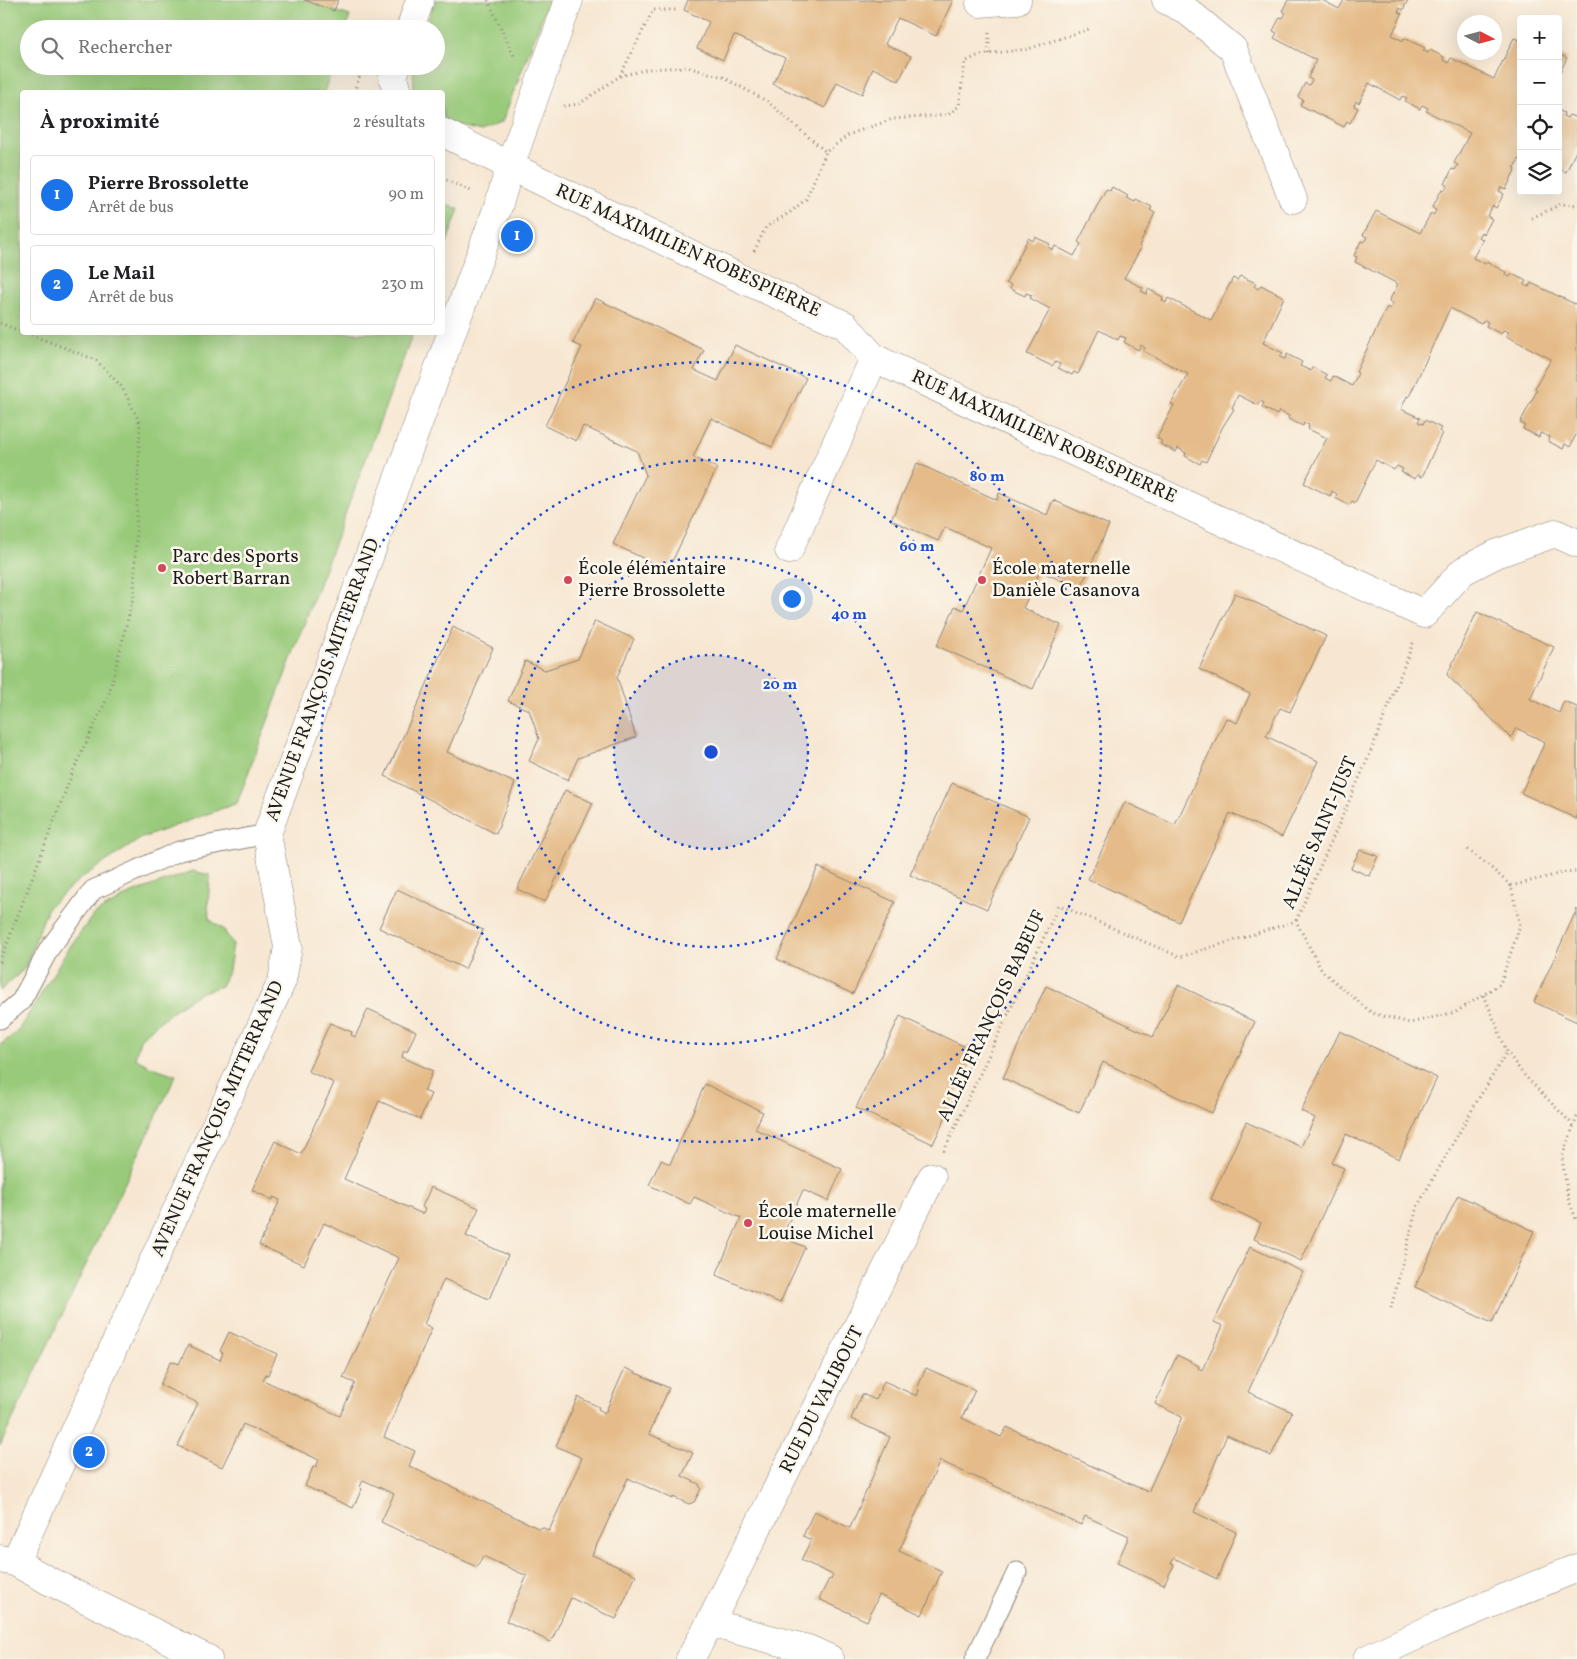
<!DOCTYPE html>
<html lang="fr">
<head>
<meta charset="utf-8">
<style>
	body { margin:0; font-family:Vollkorn,serif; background:#f6f6f6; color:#202124 }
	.controls { position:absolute; right:15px; top:15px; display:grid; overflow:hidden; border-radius:5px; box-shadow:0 5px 20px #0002 }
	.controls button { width:45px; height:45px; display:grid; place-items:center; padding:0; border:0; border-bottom:1px solid #e0e0e0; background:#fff; color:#202124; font:25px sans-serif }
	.compass { position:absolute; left:1457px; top:15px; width:45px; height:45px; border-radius:50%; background:#fff; box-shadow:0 5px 20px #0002; rotate:96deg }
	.you { position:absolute; left:791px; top:598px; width:18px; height:18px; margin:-12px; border:4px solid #fff; border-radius:50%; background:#1a73e8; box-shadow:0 0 0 8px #1a73e833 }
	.badge { display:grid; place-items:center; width:32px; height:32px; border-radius:50%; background:#1a73e8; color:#fff; font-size:16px; font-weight:700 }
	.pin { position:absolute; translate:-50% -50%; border:2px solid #fff; box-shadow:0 1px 5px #0006 }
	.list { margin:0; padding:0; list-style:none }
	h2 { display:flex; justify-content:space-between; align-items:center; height:65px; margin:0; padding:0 20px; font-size:21px }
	h2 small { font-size:16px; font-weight:400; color:#757577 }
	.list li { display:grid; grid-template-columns:32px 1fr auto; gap:15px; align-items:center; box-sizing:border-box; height:80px; margin:0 10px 10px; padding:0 10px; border:1px solid #e0e0e0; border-radius:5px }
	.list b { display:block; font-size:19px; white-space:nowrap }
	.list p { margin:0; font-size:16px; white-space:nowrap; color:#757577 }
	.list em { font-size:16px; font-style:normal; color:#757577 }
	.icon { flex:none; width:28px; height:28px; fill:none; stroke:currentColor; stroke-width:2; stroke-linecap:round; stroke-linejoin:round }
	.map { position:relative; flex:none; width:1577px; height:1659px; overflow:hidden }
	.search { position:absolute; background:#fff; box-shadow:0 5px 20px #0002; left:20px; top:20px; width:425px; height:55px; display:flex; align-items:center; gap:12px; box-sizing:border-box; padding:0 18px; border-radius:28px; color:#757577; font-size:19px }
	.panel { position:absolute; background:#fff; box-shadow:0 5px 20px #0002; left:20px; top:90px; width:425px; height:245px; border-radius:5px }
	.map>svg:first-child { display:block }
	.green { fill:#99ca7a; stroke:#5a734b }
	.building { fill:#e5bc89 }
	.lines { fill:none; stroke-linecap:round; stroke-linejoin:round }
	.service-casing { stroke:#8a8277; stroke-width:21 }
	.minor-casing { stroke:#8a8277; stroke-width:29 }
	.path { stroke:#8a8277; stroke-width:3; stroke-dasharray:1 4; stroke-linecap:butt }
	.service { stroke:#fff; stroke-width:19 }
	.minor { stroke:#fff; stroke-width:28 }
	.ring { fill:none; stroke:#1d4ed8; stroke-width:2.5; stroke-dasharray:2.5 5 }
	.poi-dot { fill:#d1495b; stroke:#fbf7ec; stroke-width:2 }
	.labels { text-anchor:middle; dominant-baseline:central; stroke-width:5; stroke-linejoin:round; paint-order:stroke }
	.street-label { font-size:19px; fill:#1c1c1c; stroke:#fbf7ec }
	.poi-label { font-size:19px; fill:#1c1c1c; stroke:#fbf7ec; text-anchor:start }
	.centre { fill:#1d4ed8; stroke:#fbf7ec; stroke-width:2.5 }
	.ring-label { font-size:15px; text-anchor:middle; font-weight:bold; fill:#1d4ed8; stroke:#fbf7ec; stroke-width:5; stroke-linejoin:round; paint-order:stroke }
</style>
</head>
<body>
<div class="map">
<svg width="1577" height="1659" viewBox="0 0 1577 1659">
	<rect width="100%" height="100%" fill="#fbf7ec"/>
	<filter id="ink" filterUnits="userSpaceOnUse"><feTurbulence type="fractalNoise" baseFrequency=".02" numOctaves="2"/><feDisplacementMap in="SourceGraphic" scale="10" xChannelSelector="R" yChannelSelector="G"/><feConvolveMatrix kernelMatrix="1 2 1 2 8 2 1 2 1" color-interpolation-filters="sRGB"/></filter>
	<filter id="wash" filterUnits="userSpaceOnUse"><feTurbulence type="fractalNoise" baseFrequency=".0096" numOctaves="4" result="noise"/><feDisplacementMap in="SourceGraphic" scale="20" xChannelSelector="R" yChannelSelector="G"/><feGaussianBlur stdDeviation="1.12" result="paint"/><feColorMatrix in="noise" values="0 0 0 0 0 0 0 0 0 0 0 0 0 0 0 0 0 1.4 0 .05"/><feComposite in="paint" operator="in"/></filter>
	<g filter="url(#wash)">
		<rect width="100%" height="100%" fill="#f7e7d2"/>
		<!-- green -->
		<path class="green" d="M0 0H338L334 11 350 16 346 29H29V66H333L324 92H22V332L413 333 237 803 142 838 81 878 48 907 25 968 0 991Z
			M435 0H549L502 122 480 132 456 126 443 118 442 92H415L414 91 413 66H436V29H425Z
			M443 203 459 209 443 253Z
			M193 871 210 875 208 904 209 919 223 929 233 944 229 970 221 986 200 993 178 1007 154 1026 140 1039 135 1058 149 1066 176 1075 0 1446V1045L17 1032 40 996 66 952 94 914 132 893Z"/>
		<g id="blocks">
			<!-- building -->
			<path class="building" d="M304 0H338L334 11Z
				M688 0H953L936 36 898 18 885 44 911 56 899 81 873 68 862 94 837 82 825 108 773 84 785 58 734 35 723 60 697 48 709 22 684 10Z
				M1288 0H1322L1339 9 1344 0H1408L1403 10 1400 8 1398 12 1402 14 1392 35 1403 41 1404 38 1425 48 1423 50 1428 53 1430 50 1444 57 1443 60 1448 63 1451 58 1494 79 1514 38 1521 41V156L1514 167 1516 168 1506 189 1501 187 1499 191 1504 194 1496 208 1493 206 1487 216 1492 219 1484 234 1481 232 1478 237 1483 239 1473 258 1485 264 1486 262 1506 272 1505 275 1510 277 1512 274 1526 281 1524 285 1529 287 1531 283 1575 304 1577 301V433L1570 447 1565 444 1563 449 1548 441 1550 437 1540 433 1539 437 1523 429 1525 425 1520 423 1537 390 1535 388 1551 359 1506 336 1509 332 1503 330 1501 334 1486 326 1488 322 1484 320 1481 324 1450 308 1409 397 1407 396 1401 409 1420 418 1418 422 1423 424 1425 420 1441 428 1439 431 1442 433 1422 477 1417 475 1415 479 1401 472 1403 469 1397 466 1394 470 1376 460 1355 503 1352 501 1349 505 1335 498 1337 494 1332 491 1330 496 1304 483 1327 438 1308 429 1309 425 1304 423 1303 426 1288 419 1289 416 1279 411 1277 415 1262 407 1264 403 1260 401 1258 405 1238 395 1232 408 1234 409 1222 428 1206 462 1202 460 1200 464 1185 456 1186 453 1178 448 1176 452 1160 444 1162 441 1157 438 1174 405 1171 404 1188 374 1143 351 1145 348 1141 345 1138 350 1124 342 1126 338 1120 336 1118 340 1099 330 1078 374 1074 372 1072 375 1058 368 1060 364 1055 362 1052 366 1027 354 1050 309 1030 298 1032 295 1026 293 1025 296 1010 289 1011 285 1006 283 1028 238 1033 241 1035 237 1050 244 1048 247 1053 250 1055 246 1074 256 1081 244 1078 242 1106 189 1110 191 1112 187 1128 196 1126 198 1135 202 1136 199 1152 207 1150 210 1155 213 1139 246 1141 248 1124 278 1143 288 1141 291 1147 294 1148 289 1163 297 1162 300 1166 303 1168 298 1211 320 1233 278 1237 280 1240 276 1256 283 1254 286 1258 289 1261 285 1284 297 1263 343 1283 353 1280 357 1285 359 1287 354 1302 362 1300 366 1311 371 1312 367 1327 375 1325 378 1331 381 1333 376 1352 386 1358 373 1356 372 1387 307 1390 309 1393 303 1389 301 1398 284 1355 262 1357 257 1354 256 1361 241 1364 242 1367 237 1363 235 1376 211 1420 233 1431 213 1434 215 1436 210 1432 208 1442 189 1445 190 1448 185 1445 184 1452 169 1455 170 1458 165 1454 163 1470 133 1426 111 1428 108 1422 105 1420 109 1405 101 1407 98 1402 96 1400 100 1369 83 1359 103 1356 101 1354 106 1358 108 1350 123 1347 121 1344 127 1300 105 1303 100 1298 97 1305 83 1309 85 1312 80 1308 78 1316 60 1274 38 1277 33 1273 31 1280 17 1283 18 1286 13 1282 11Z
				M1558 53 1567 58 1558 76Z
				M1558 110 1564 113 1563 116 1567 118 1569 115 1577 118V149L1566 172 1561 170 1558 176Z
				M595 298 704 350 694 370 718 381 735 345 806 378 772 447 711 418 693 457 717 468 668 570 613 544 646 475 637 451 583 426 576 441 545 426 582 347 573 343Z
				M917 463 997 500 999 493 1047 515 1053 500 1109 525 1080 589 1040 571 1023 608 1061 625 1033 689 937 646 955 606 963 610 991 548 945 527 938 541 891 520Z
				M1235 593 1326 636 1290 712 1280 708 1266 736 1318 761 1282 837 1230 813 1179 922 1088 879 1125 802 1175 825 1226 718 1237 723 1250 694 1199 669Z
				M1477 612 1554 647 1530 699 1559 713 1564 701 1577 707V819L1521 793 1545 742 1516 728 1511 738 1447 675Z
				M595 621 634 639 617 677 636 737 578 758 568 780 529 761 539 739 529 710 508 701 525 661 545 670 578 659Z
				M453 627 493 648 447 752 515 783 496 834 385 776Z
				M952 783 1029 817 987 909 910 875Z
				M565 790 593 803 545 902 517 889Z
				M1360 850 1378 856 1369 876 1351 868Z
				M818 867 895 902 853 994 777 959Z
				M397 889 483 930 465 969 379 928Z
				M1577 909V1022L1534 1002Z
				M1178 985 1255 1022 1212 1113 1103 1062 1079 1113 1003 1078 1046 986 1153 1037Z
				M368 1009 416 1031 407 1052 404 1050 402 1057 433 1071 424 1091 431 1094 420 1119 379 1101 344 1179 423 1214 425 1209 422 1207 431 1187 479 1208 466 1236 508 1255 489 1299 444 1279 424 1324 432 1328 384 1437 415 1451 409 1466 540 1529 542 1527 549 1531 582 1458 556 1446 578 1397 599 1407 598 1409 605 1413 625 1368 669 1388 649 1434 693 1453 682 1476 699 1484 701 1489 694 1502 689 1504 673 1497V1499L628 1478 592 1555 636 1575 616 1619 571 1598 551 1642 506 1621 527 1576 483 1556 477 1567 381 1522 394 1494 363 1480 360 1487 362 1489 353 1508 305 1486 314 1465 316 1467 319 1460 243 1424 222 1467 178 1446 198 1403 160 1385 171 1361 179 1364 188 1345 220 1360 223 1353 220 1351 229 1332 277 1354 268 1375 266 1374 263 1380 340 1416 355 1383 343 1378 399 1258 324 1223 304 1265 259 1245 280 1200 273 1197V1200L252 1190 275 1141 301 1154 334 1083 308 1071 330 1023 352 1032 351 1035 355 1037Z
				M900 1016 976 1052 933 1144 856 1108Z
				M1340 1031 1437 1078 1399 1159 1346 1134 1332 1163 1344 1168 1301 1261 1254 1239 1261 1223 1211 1199 1246 1122 1301 1147 1315 1118 1301 1111Z
				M705 1084 763 1112 755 1129 842 1169 828 1201 803 1190 782 1237 805 1247 780 1303 716 1275 741 1218 694 1197 690 1204 649 1185 661 1160 670 1164Z
				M1458 1195 1534 1231 1492 1323 1415 1287Z
				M1250 1247 1303 1272 1248 1392 1292 1412 1271 1456 1227 1435 1194 1512 1236 1532 1217 1579 1174 1558 1171 1564 1174 1565 1164 1585 1117 1563 1129 1536 1085 1516 1081 1525 940 1461 899 1551 942 1571 922 1615 879 1595 867 1621 819 1599 829 1579 831 1580 833 1575 801 1560 811 1540 803 1536 814 1511 850 1528 890 1437 851 1419 862 1394 876 1400 884 1381 917 1396 919 1390 917 1389 926 1368 975 1390 962 1418 1001 1437 1007 1427 1148 1492 1182 1417 1155 1404 1177 1355 1199 1366 1198 1368 1202 1370 1223 1326 1214 1322Z"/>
		</g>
	</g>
	<g filter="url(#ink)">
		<use href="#blocks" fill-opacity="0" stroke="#8a8277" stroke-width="1"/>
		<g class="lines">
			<defs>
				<path id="service" d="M0 1019 21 1001 49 949 93 890 179 851 267 834
					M975 1659 1017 1572"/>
				<path id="minor" d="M1166 0 1186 10 1233 49 1293 199
					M980 3 1017 0
					M410 29 420 0
					M397 66 393 77 397 92
					M442 132 510 166 740 278 845 325 874 358 1217 519 1424 614 1463 571 1496 554 1555 533 1577 543
					M789 550 874 358
					M0 1559 15 1562 282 981 288 947 267 834 499 204 510 166 569 0
					M15 1562 51 1582 208 1659
					M710 1623 932 1177
					M690 1659 710 1623 808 1649 830 1659
					M1367 1659 1437 1626 1577 1568"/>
			</defs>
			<!-- service casing -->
			<use href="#service" class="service-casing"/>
			<!-- minor casing -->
			<use href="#minor" class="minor-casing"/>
			<!-- path -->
			<path class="path" d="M488 0 515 58
				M989 33V54
				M620 76 653 10H678
				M354 92 361 72
				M564 106 579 104 620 76 648 69 687 67 723 77 768 102 826 152 850 134 893 119 948 115 959 106 965 62 979 55 1028 49 1089 29
				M442 178 471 191
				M1532 218 1561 204 1577 205
				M754 251 766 227 792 211 806 199 826 152
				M0 323 22 332
				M1413 643 1369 756 1296 921 1322 971 1372 1013 1410 1023 1456 1012 1500 984 1520 926 1511 886 1488 865 1466 848
				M1511 886 1566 872 1577 871
				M0 962 73 771 109 694 134 594 140 423 122 387 96 360 24 332
				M1484 995 1507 1052 1523 1074 1574 1126
				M1577 1117 1562 1157 1568 1198 1577 1222
				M944 1151 1059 905 1180 957 1296 921
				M1391 1308 1417 1207 1477 1101 1507 1052"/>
			<!-- service -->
			<use href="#service" class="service"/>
			<!-- minor -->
			<use href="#minor" class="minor"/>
		</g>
	</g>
	<!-- distance rings -->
	<circle cx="711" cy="752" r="97" fill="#1d4ed8" fill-opacity=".12"/>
	<g class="ring">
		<circle cx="711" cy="752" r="97"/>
		<circle cx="711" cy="752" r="195"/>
		<circle cx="711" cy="752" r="292"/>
		<circle cx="711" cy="752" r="390"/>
	</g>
	<!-- markers -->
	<g class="poi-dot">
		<circle cx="162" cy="568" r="5"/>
		<circle cx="568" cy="580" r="5"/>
		<circle cx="982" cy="580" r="5"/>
		<circle cx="748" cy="1223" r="5"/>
	</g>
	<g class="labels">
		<!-- street labels -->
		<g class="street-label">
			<text transform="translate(688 251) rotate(25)">RUE MAXIMILIEN ROBESPIERRE</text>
			<text transform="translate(1044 437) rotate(25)">RUE MAXIMILIEN ROBESPIERRE</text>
			<text transform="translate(323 680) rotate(-70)">AVENUE FRANÇOIS MITTERRAND</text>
			<text transform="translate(1320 833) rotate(-67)">ALLÉE SAINT-JUST</text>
			<text transform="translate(992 1016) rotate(-65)">ALLÉE FRANÇOIS BABEUF</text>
			<text transform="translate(218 1119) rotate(-66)">AVENUE FRANÇOIS MITTERRAND</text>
			<text transform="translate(822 1400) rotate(-63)">RUE DU VALIBOUT</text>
		</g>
		<!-- poi labels -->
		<g class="poi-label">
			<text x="172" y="557">Parc des Sports<tspan x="172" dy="22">Robert Barran</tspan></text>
			<text x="578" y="569">École élémentaire<tspan x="578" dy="22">Pierre Brossolette</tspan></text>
			<text x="992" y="569">École maternelle<tspan x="992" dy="22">Danièle Casanova</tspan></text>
			<text x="758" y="1212">École maternelle<tspan x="758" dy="22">Louise Michel</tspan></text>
		</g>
	</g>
	<circle cx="711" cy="752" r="8" class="centre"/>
	<g class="ring-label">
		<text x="987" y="481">80 m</text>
		<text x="917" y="551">60 m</text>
		<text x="849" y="619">40 m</text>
		<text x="780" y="689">20 m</text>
	</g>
</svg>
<div class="controls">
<button>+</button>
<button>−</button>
<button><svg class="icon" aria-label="locate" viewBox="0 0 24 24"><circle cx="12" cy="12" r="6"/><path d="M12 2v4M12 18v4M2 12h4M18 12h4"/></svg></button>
<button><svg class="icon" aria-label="layers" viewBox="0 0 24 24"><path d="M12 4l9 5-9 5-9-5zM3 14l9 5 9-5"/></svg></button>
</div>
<svg class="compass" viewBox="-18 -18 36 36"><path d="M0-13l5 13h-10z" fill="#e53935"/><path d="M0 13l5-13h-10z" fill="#757577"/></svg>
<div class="you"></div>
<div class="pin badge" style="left:517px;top:236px">1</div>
<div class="pin badge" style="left:89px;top:1452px">2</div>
<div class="search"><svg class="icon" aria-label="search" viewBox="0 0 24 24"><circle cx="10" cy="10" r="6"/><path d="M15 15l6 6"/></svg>Rechercher</div>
<section class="panel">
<h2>À proximité<small>2 résultats</small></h2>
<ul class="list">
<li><span class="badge">1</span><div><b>Pierre Brossolette</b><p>Arrêt de bus</p></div><em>90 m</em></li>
<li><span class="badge">2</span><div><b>Le Mail</b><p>Arrêt de bus</p></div><em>230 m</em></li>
</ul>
</section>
</div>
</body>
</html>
